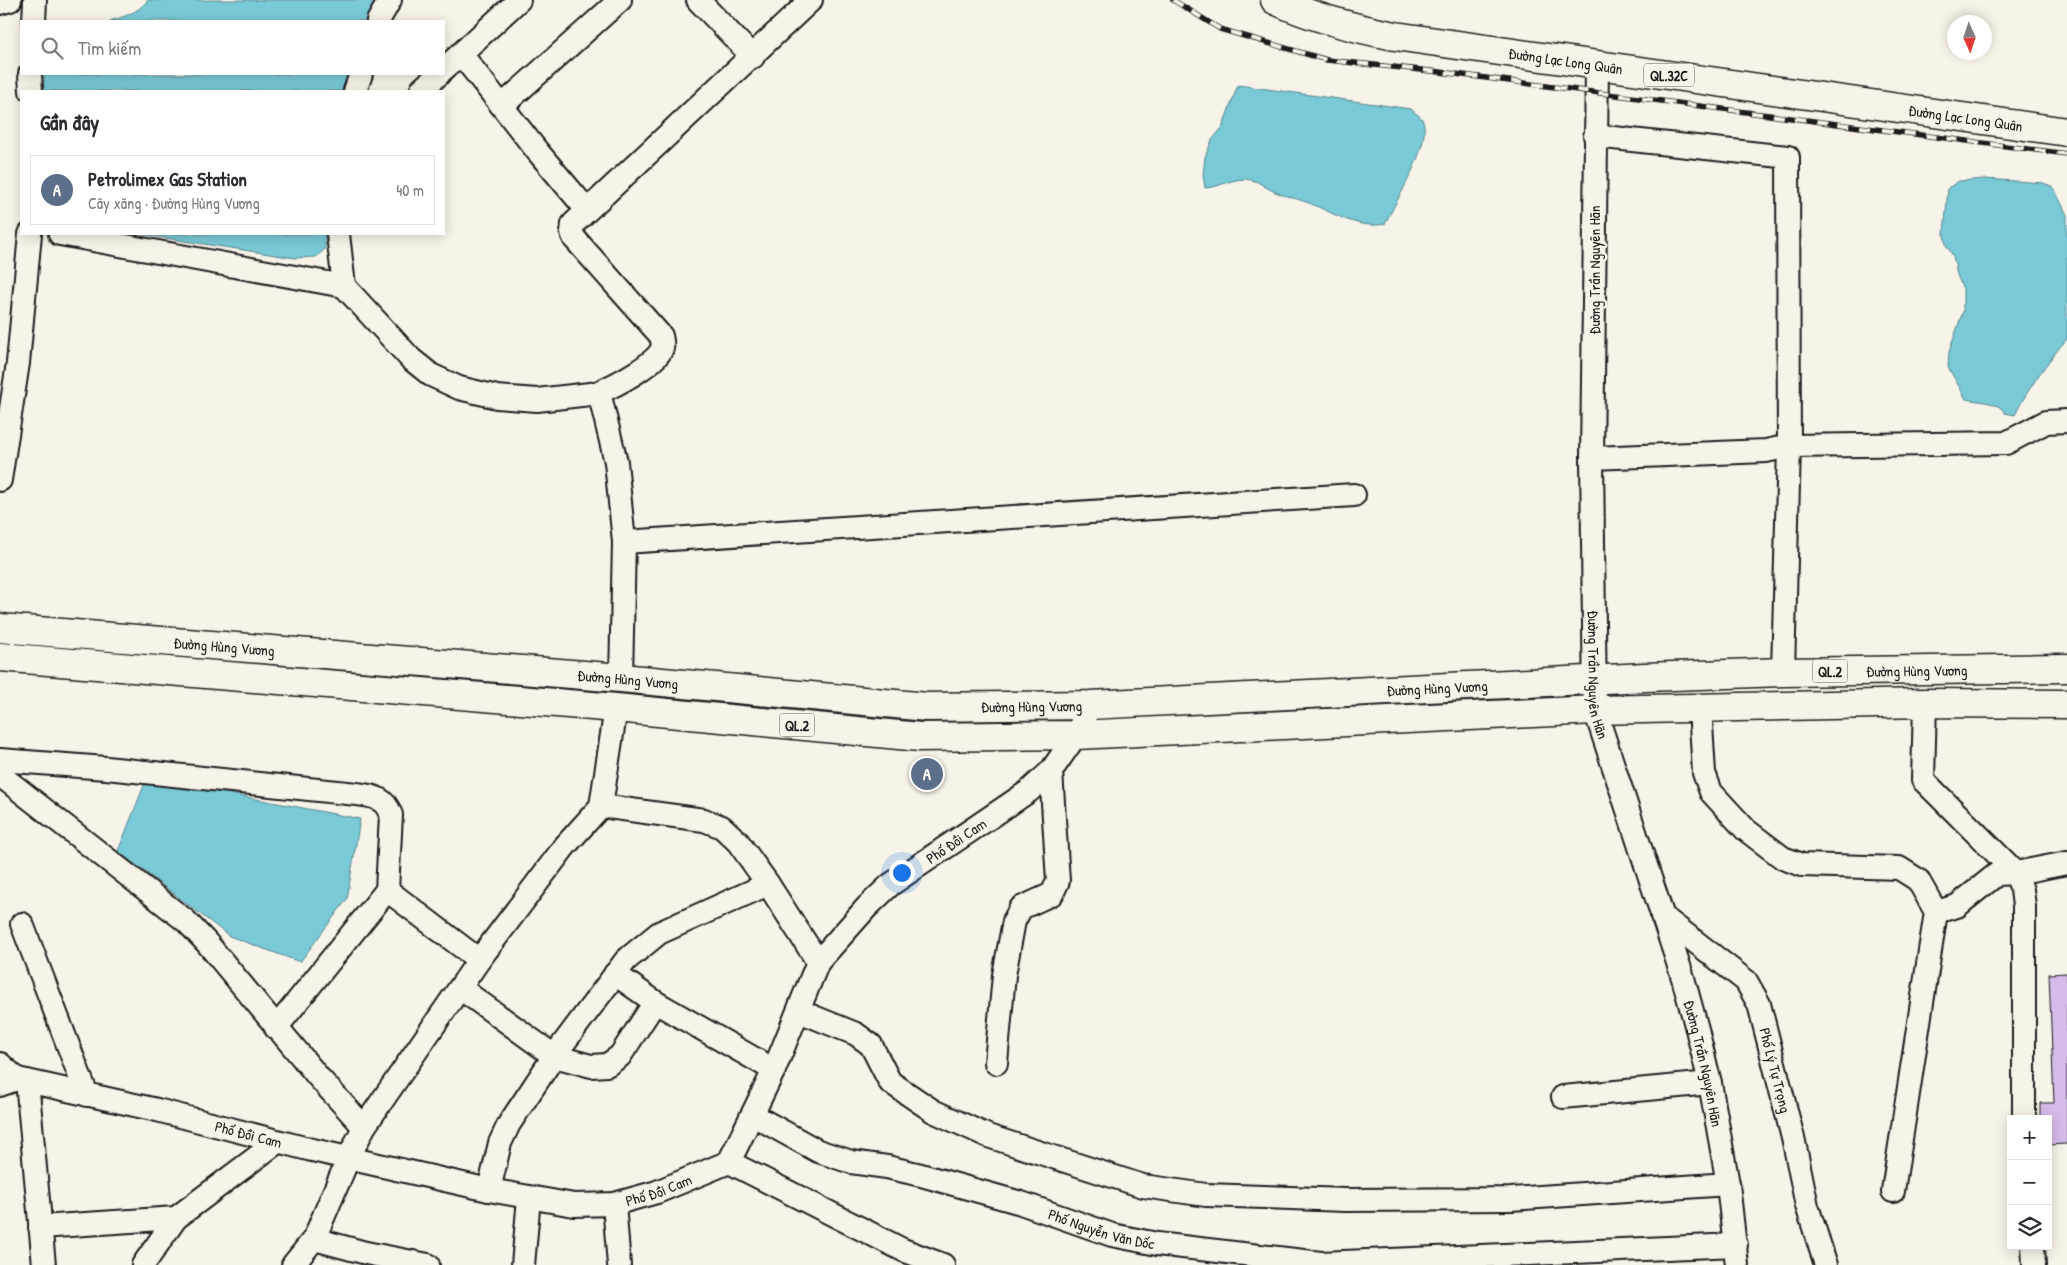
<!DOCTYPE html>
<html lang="vi">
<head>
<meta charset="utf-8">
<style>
	body { margin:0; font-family:"Patrick Hand",sans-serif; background:#f7f7f7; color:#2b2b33 }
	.controls { position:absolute; right:15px; bottom:15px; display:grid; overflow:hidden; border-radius:0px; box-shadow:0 2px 12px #0003 }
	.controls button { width:45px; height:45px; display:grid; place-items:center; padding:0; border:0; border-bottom:1px solid #e1e1e2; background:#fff; color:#2b2b33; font:25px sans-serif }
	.compass { position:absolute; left:1947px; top:15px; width:45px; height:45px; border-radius:50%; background:#fff; box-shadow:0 2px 12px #0003; rotate:177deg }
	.you { position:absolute; left:901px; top:872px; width:18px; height:18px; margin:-12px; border:4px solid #fff; border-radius:50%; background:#1a73e8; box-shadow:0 0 0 8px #1a73e833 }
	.badge { display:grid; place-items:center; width:32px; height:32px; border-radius:50%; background:#1f6fb2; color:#fff; font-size:16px; font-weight:700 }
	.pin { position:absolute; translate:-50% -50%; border:2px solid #fff; box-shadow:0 1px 5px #0006 }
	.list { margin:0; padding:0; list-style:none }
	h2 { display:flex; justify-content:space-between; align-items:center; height:65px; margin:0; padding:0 20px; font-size:21px }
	h2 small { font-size:16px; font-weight:400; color:#7c7c81 }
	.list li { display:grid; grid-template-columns:32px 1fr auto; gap:15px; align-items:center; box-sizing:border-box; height:70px; margin:0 10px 10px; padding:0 10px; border:1px solid #e1e1e2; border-radius:0px }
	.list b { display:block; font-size:19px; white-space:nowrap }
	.list p { margin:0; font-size:16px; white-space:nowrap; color:#7c7c81 }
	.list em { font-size:16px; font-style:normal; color:#7c7c81 }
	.icon { flex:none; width:28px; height:28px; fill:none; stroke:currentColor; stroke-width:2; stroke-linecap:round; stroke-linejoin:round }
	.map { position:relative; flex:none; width:2067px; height:1265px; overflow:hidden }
	.search { position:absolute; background:#fff; box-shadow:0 2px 12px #0003; left:20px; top:20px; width:425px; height:55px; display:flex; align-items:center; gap:12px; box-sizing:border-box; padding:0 18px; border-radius:0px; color:#7c7c81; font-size:19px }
	.panel { position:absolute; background:#fff; box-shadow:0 2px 12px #0003; left:20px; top:90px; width:425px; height:145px; border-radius:0px }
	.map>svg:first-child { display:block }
	.water { fill:#7ac9d7; stroke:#54848c }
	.building { fill:#d5bbe9; stroke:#1c1c1c }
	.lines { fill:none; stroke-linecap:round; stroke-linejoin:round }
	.minor-casing { stroke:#1c1c1c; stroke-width:26 }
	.major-casing { stroke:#1c1c1c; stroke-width:31 }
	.highway-casing { stroke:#1c1c1c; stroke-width:31 }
	.minor { stroke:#f7f3e8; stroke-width:22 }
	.major { stroke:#f7f3e8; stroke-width:28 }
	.highway { stroke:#f7f3e8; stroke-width:28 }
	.rail-casing { stroke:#1c1c1c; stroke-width:5.5 }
	.rail { stroke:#f7f3e8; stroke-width:4; stroke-dasharray:11; stroke-linecap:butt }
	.labels { text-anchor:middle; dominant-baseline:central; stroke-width:5; stroke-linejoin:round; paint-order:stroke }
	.shield { fill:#f7f3e8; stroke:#5e5c59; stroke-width:1 }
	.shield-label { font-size:14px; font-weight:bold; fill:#1c1c1c }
	.street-label { font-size:15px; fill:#1c1c1c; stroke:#f7f3e8 }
</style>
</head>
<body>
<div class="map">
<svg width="2067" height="1265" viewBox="0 0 2067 1265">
	<rect width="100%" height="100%" fill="#f7f3e8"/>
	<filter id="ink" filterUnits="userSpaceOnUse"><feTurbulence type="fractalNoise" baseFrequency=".02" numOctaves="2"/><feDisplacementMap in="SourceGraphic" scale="10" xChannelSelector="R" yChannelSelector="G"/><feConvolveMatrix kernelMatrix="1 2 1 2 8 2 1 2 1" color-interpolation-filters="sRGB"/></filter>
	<g filter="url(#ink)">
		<!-- water -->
		<path class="water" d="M148 0H382L372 21H110C124 17 139 12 148 0Z
			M44 74H347L342 91H44Z
			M1238 85 1411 109C1414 112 1420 116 1422 119 1434 142 1395 202 1385 224 1356 230 1331 211 1306 202 1295 198 1283 196 1273 191 1266 188 1260 182 1252 180 1234 176 1222 187 1205 188L1203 175 1205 157 1212 140 1222 128Z
			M1985 179 2044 183 2054 188 2067 215V339C2049 359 2027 390 2015 415L2005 413C1999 401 1979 402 1966 399L1948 367 1949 352 1963 311V289L1957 275 1953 256 1946 245 1944 234 1948 188 1959 181Z
			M139 234H325V249L316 257 295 258Z
			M147 778 360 819 347 899 300 962 229 936 118 851Z"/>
		<!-- building -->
		<path class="building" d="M2067 973V1144L2048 1145V1119H2040V1103H2054L2049 974Z"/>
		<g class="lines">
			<defs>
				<g id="minor">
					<path d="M698 0 753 57"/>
					<path d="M0 3 10 0"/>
					<path d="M34 21 35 0"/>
					<path d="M378 21 390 0"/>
					<path d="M461 54 538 152 587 210"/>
					<path id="s1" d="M1597 66 1592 458 1595 710 1683 978 1697 1029 1710 1083 1728 1184 1737 1265"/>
					<path d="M444 69 519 0"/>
					<path d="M30 74 31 91"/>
					<path d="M422 89 439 74"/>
					<path d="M355 91 361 74"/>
					<path d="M503 105 620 0"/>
					<path d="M1595 136 1788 157 1789 446 1783 672"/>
					<path d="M60 234 344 286"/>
					<path d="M338 234 344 286 411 359 431 375 459 388 497 397 537 400 599 393"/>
					<path d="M1592 458 1766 451 1789 446 2006 443 2046 422 2067 421"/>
					<path d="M0 480 18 363 30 234"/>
					<path d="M624 542 1354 495"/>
					<path d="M621 678 624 542 616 462 599 392C614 386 658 363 662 348 663 345 662 340 661 336L574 238 572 232 573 224 811 0"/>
					<path d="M1925 703 1923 780 2016 873 2022 890 2024 906V1119"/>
					<path d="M1700 708 1704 773 1711 792 1746 830 1783 858 1802 865 1899 868 1918 880 1936 912 1893 1191"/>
					<path d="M0 760 106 768 357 794C374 796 385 798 391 815L387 890 276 1028"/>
					<path d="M0 775 186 921 207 943 320 1079 364 1127"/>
					<path d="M601 806 704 820 722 827 738 842 768 884 818 962"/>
					<path d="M387 890 479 960"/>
					<path d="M1936 912 1957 906 1997 874 2016 873 2067 863"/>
					<path id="s2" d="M1662 916 1746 981 1759 1004 1794 1142 1807 1206 1826 1265"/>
					<path d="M22 924 87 1095"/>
					<path d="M615 974 655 1002 774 1070"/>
					<path d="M460 988 554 1056 591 1066 607 1065 620 1056 655 1002"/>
					<path d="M799 1011 856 1034 871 1045 890 1082 933 1111 988 1136 1143 1186 1206 1195 1345 1200 1511 1199 1728 1184"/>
					<path d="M996 1063 1004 975 1014 921 1021 908 1052 894 1058 881 1051 771"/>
					<path d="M0 1064 17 1079"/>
					<path d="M27 1081 44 1265"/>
					<path id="s3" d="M0 1085 17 1079 27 1081 157 1110 308 1149 489 1190 574 1205 614 1204 657 1192 729 1162 774 1070 818 962 867 907 890 885 1029 791 1051 771 1076 735 1090 705"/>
					<path d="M1563 1097 1710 1083"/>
					<path id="s4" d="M753 1115 818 1151 851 1162 887 1167 921 1175 1021 1203 1112 1235 1157 1244 1321 1263 1736 1245"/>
					<path d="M729 1162 903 1250 943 1265"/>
					<path d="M489 1190 500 1143 509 1124 554 1056 626 960 659 933 768 884"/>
					<path d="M614 1204 619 1265"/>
					<path d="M40 1227 176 1218"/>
					<path d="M314 1239 366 1253 428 1265"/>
					<path d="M2033 1246 2034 1265"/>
					<path d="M143 1265 176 1218 277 1142"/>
					<path d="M293 1265 314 1239 349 1157 364 1127 479 960 565 846 601 806 616 708"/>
					<path d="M523 1265 529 1198"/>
				</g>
				<g id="major">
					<path id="s5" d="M0 628 621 678 927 707 1090 705 1645 677 1783 672 2067 668"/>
					<path d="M0 657 616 708 920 737 1076 735 1595 710 1925 703 2067 704"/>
				</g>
				<g id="highway">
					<path id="s6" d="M1275 0C1313 18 1354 28 1395 36L2067 132"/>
				</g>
			</defs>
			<!-- minor casing -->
			<use href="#minor" class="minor-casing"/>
			<!-- major casing -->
			<use href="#major" class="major-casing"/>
			<!-- highway casing -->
			<use href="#highway" class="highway-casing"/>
			<!-- minor -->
			<use href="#minor" class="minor"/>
			<!-- major -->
			<use href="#major" class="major"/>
			<!-- highway -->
			<use href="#highway" class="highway"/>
			<defs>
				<path id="rail" d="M1173 0 1220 29 1327 60 1440 72 2067 154"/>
			</defs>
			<!-- rail casing -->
			<use href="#rail" class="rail-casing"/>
			<!-- rail -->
			<use href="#rail" class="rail"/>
		</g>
	</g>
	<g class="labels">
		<!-- shield labels -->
		<g class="shield">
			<rect x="1644" y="63.5" width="50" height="23" rx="4"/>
			<rect x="1812.5" y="659.5" width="35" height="23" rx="4"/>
			<rect x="779.5" y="713.5" width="35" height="23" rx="4"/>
		</g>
		<g class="shield-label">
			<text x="1669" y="75">QL.32C</text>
			<text x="1830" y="671">QL.2</text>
			<text x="797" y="725">QL.2</text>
		</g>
		<!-- street labels -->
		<g class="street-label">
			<text stroke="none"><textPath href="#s6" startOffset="298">Đường Lạc Long Quân</textPath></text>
			<text stroke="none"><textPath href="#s6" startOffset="702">Đường Lạc Long Quân</textPath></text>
			<text transform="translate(1594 270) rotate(-90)">Đường Trần Nguyên Hãn</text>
			<text stroke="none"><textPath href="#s5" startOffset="225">Đường Hùng Vương</textPath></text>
			<text stroke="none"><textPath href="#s5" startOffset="1921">Đường Hùng Vương</textPath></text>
			<text stroke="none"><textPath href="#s1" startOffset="609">Đường Trần Nguyên Hãn</textPath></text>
			<text stroke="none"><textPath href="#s5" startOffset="630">Đường Hùng Vương</textPath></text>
			<text stroke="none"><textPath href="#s5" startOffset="1441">Đường Hùng Vương</textPath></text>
			<text stroke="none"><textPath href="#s5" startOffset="1035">Đường Hùng Vương</textPath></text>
			<text stroke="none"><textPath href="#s3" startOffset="1156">Phố Đồi Cam</textPath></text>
			<text stroke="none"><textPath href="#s1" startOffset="1014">Đường Trần Nguyên Hãn</textPath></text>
			<text stroke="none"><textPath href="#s2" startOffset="201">Phố Lý Tự Trọng</textPath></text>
			<text stroke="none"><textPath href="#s3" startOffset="256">Phố Đồi Cam</textPath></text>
			<text stroke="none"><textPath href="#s3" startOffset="676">Phố Đồi Cam</textPath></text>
			<text stroke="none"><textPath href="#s4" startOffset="369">Phố Nguyễn Văn Dốc</textPath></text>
		</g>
	</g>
</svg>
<div class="controls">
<button>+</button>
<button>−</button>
<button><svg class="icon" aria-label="layers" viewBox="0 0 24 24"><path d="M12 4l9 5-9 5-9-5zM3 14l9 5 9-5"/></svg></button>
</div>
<svg class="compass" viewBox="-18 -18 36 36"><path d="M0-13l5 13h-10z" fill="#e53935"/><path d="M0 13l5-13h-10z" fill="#7c7c81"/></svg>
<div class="you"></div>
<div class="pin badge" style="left:927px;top:774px;background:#5c6f8a">A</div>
<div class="search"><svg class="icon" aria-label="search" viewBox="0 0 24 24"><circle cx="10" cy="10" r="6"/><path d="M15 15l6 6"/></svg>Tìm kiếm</div>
<section class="panel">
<h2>Gần đây<small></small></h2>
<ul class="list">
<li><span class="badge" style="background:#5c6f8a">A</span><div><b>Petrolimex Gas Station</b><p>Cây xăng · Đường Hùng Vương</p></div><em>40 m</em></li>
</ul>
</section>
</div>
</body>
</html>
